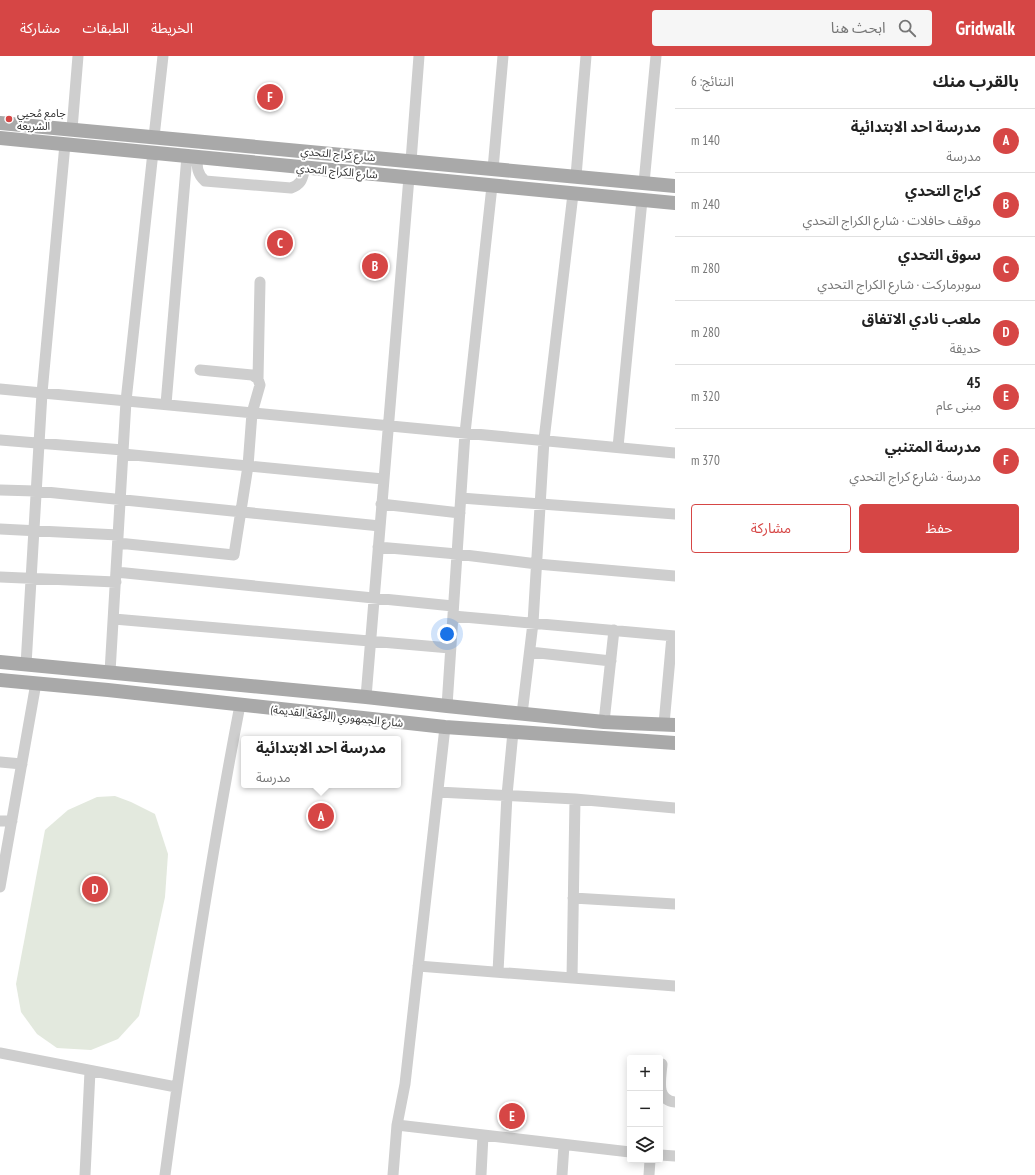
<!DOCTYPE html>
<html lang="ar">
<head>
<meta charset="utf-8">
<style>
	body { margin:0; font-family:"PT Sans Narrow","Noto Sans Arabic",sans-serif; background:#f6f6f6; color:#222; direction:rtl }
	.controls { position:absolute; right:12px; bottom:12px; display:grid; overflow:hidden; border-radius:4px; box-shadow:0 2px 10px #0003 }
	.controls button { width:36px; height:36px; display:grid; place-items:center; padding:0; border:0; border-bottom:1px solid #e0e0e0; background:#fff; color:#222; font:20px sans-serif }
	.you { position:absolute; left:447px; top:578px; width:14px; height:14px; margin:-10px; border:3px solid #fff; border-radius:50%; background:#1a73e8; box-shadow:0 0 0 6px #1a73e833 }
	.badge { display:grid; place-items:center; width:26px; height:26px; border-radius:50%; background:#d64645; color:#fff; font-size:13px; font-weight:700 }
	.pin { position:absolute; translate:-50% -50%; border:2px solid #fff; box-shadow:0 1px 4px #0006 }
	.popup { position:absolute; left:241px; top:680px; width:160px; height:52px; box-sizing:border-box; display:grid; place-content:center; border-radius:4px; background:#fff; filter:drop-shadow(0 1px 3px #0005); font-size:13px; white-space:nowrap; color:#767676 }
	.popup b { font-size:15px; color:#222 }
	.popup::after { content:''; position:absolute; left:50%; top:100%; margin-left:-8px; border:8px solid transparent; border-top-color:#fff }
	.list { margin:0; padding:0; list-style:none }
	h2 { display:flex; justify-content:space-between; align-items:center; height:52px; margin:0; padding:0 16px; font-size:17px }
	h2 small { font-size:13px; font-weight:400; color:#767676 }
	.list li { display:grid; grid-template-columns:26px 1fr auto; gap:12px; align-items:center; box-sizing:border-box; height:64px; padding:0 16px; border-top:1px solid #e0e0e0 }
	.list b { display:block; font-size:15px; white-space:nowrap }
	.list p { margin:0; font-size:13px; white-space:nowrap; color:#767676 }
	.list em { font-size:13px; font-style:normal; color:#767676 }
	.actions { display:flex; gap:8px; padding:12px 16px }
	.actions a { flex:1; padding:9px 0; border:1px solid #d64645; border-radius:4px; text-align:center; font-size:14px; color:#d64645 }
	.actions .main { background:#d64645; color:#fff }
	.icon { flex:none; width:22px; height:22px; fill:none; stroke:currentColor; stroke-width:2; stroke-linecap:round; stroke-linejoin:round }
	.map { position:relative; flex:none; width:675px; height:1119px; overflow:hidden; direction:ltr }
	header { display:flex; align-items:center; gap:24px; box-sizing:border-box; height:56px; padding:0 20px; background:#d64645; color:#fff }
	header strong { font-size:19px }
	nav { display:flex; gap:22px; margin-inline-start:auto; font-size:14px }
	.search { width:280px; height:36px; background:#f6f6f6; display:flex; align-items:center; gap:10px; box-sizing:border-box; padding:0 14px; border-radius:4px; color:#767676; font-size:15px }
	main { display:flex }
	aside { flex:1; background:#fff }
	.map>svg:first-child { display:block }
	.green { fill:#e3e9de }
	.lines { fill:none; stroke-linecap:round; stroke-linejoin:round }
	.minor { stroke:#cecece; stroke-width:11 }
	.major { stroke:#a9a9a9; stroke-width:14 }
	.poi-dot { fill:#d64645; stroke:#fff; stroke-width:1.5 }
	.labels { text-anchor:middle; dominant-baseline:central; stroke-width:4; stroke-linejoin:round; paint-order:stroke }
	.poi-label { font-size:11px; fill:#313131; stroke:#fff; text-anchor:start }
	.street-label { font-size:11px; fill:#313131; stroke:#fff }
</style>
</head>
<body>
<header>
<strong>Gridwalk</strong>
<div class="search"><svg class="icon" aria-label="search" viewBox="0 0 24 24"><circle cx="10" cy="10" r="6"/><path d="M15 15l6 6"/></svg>ابحث هنا</div>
<nav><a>الخريطة</a><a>الطبقات</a><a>مشاركة</a></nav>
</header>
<main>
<aside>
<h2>بالقرب منك<small>النتائج: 6</small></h2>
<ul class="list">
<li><span class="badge">A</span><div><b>مدرسة احد الابتدائية</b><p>مدرسة</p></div><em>140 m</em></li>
<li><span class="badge">B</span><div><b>كراج التحدي</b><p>موقف حافلات · شارع الكراج التحدي</p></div><em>240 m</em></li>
<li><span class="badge">C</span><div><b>سوق التحدي</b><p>سوبرماركت · شارع الكراج التحدي</p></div><em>280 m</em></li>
<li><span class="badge">D</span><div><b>ملعب نادي الاتفاق</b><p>حديقة</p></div><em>280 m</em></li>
<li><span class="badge">E</span><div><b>45</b><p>مبنى عام</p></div><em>320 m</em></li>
<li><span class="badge">F</span><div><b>مدرسة المتنبي</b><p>مدرسة · شارع كراج التحدي</p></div><em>370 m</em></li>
</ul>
<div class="actions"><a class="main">حفظ</a><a>مشاركة</a></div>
</aside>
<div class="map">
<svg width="675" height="1119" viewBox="0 0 675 1119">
	<rect width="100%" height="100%" fill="#fff"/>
	<!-- green -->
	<path class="green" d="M115 740 131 746 155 758 168 798 165 841 139 960 118 983 91 994 57 992 37 978 21 956 16 928 45 774 68 754 97 741Z"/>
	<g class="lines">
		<!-- minor -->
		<path class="minor" d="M72 73 78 0
			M154 81 163 0
			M197 101C197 111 197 118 205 125L291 132C302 128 302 123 305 112
			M411 105 419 0
			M493 113 503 0
			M576 120 586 0
			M644 127 656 0
			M258 323 260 226
			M0 333 675 397
			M166 348 187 100
			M0 384 123 394
			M618 391 642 144
			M123 398 383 423
			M0 434 36 435 380 470
			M461 442 675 458
			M381 448 460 457
			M0 473 118 479
			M118 487 234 499 248 410 252 357 260 329 258 323 252 319 200 314
			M378 491 457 498 537 508 675 520
			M116 516 453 550
			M0 521 116 526
			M453 560 675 580
			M114 563 450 592
			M530 596 611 605
			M26 609 42 337 65 88
			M110 616 126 345 153 96
			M366 641 409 121
			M447 650 465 377 492 130
			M522 658 533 567 544 384 573 138
			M604 666 614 574
			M664 668 672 580
			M0 706 22 708
			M438 736 575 743 675 752
			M0 765H12
			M0 831 36 627
			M573 842 675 848
			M418 910 675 930
			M498 916 507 739 513 676
			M572 922 575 743
			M0 997 176 1031
			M662 1008C661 1022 655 1044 675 1046
			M397 1069 630 1096
			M660 1099 675 1100
			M85 1119 90 1015
			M165 1119C186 962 210 805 240 649
			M393 1119 397 1069 405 1028 445 671
			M481 1119 483 1079
			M562 1119 564 1089
			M649 1119 650 1104"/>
		<!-- major -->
		<path class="major" d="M0 67 675 130
			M0 82 675 147
			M0 606 366 641 447 650 604 666 675 669
			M0 624 108 634 445 671 675 687"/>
	</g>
	<!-- markers -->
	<circle class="poi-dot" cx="9" cy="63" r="4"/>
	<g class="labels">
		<!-- poi labels -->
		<g class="poi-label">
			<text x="17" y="57">جامع مُحيي<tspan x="17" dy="13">الشريعه</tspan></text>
		</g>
		<!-- street labels -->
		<g class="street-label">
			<text transform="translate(338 98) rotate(5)">شارع كراج التحدي</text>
			<text transform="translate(337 115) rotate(5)">شارع الكراج التحدي</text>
			<text transform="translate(337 660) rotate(6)">شارع الجمهوري (الوكفة القديمة)</text>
		</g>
	</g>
</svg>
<div class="controls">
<button>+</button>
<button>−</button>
<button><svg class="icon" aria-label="layers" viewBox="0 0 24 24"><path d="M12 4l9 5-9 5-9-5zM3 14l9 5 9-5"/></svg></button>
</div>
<div class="you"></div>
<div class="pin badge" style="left:321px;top:760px">A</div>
<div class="popup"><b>مدرسة احد الابتدائية</b>مدرسة</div>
<div class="pin badge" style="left:375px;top:210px">B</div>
<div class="pin badge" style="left:280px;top:187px">C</div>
<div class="pin badge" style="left:95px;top:833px">D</div>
<div class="pin badge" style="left:512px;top:1060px">E</div>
<div class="pin badge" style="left:270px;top:41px">F</div>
</div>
</main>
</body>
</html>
